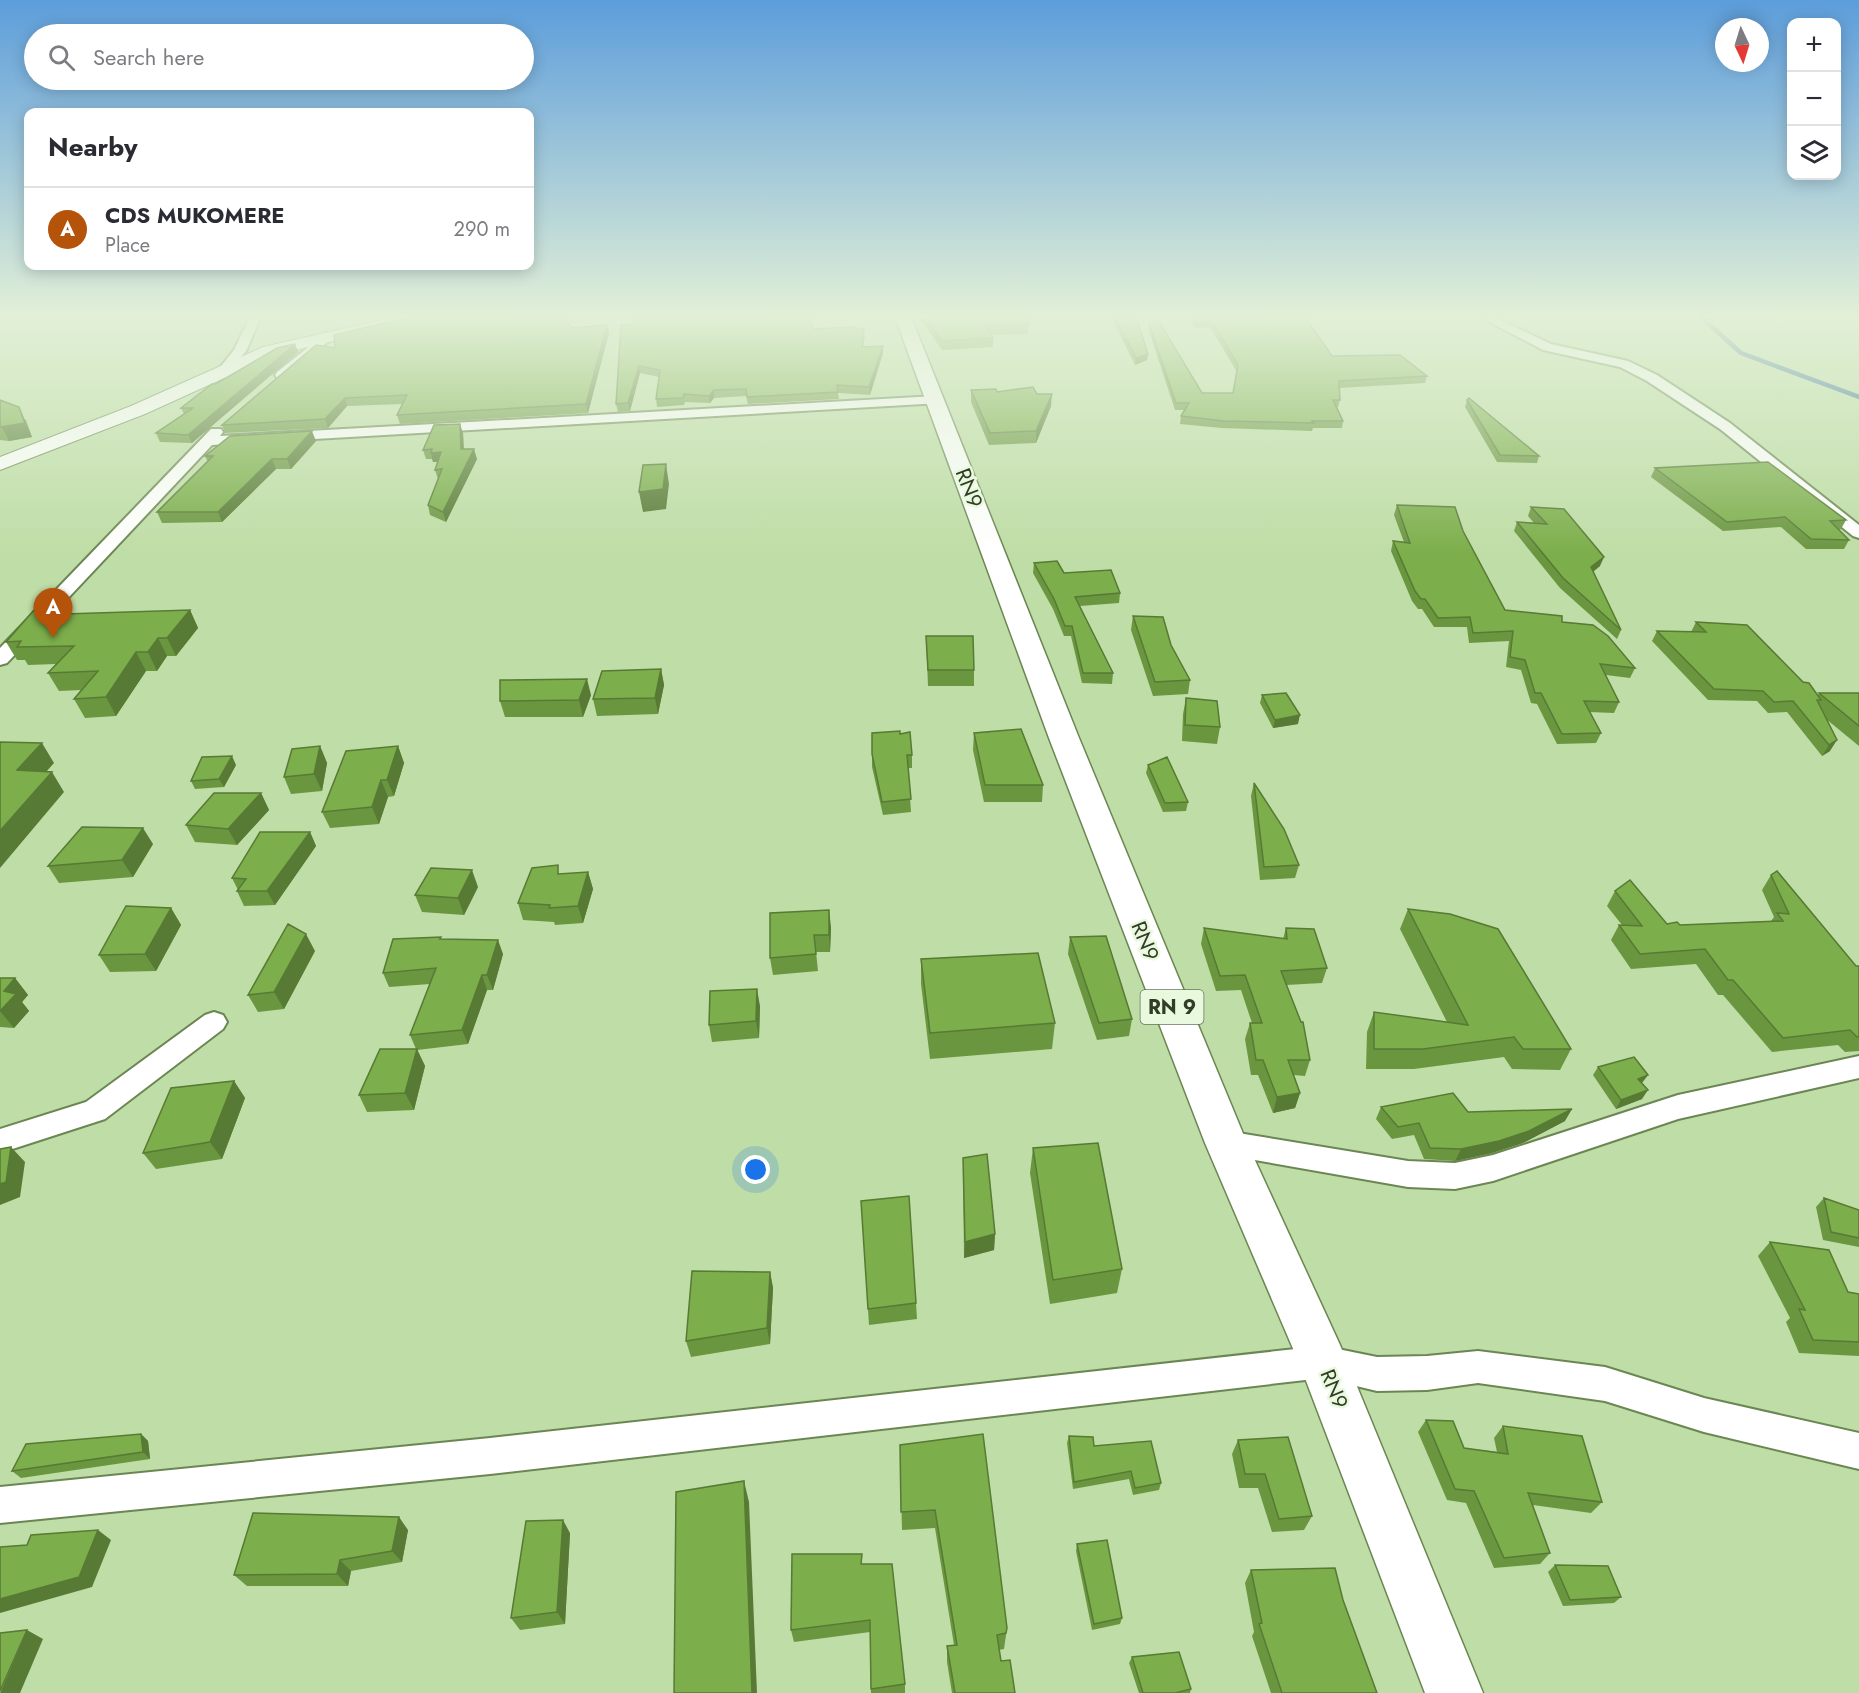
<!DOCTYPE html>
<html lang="en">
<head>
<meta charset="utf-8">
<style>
	body { margin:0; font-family:Jost,sans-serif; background:#f2f2f3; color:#2b2b33 }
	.controls { position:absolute; right:18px; top:18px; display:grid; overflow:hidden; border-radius:12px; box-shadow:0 3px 15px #0003 }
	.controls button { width:54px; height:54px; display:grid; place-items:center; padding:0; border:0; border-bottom:2px solid #e1e1e2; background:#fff; color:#2b2b33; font:30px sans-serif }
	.compass { position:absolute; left:1715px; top:18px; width:54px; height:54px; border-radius:50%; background:#fff; box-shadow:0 3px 15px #0003; rotate:176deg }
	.you { position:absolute; left:756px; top:1170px; width:21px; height:21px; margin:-15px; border:4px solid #fff; border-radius:50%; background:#1a73e8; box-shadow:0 0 0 9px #1a73e833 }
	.badge { display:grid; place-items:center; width:39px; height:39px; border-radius:50%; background:#b45309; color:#fff; font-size:20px; font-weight:700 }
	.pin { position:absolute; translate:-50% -50px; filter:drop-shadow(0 2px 3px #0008) }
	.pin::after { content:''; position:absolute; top:32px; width:21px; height:18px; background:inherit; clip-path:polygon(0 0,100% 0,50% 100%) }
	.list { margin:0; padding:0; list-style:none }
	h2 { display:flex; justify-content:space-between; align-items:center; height:78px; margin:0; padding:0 24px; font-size:26px }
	h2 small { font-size:20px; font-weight:400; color:#7c7c81 }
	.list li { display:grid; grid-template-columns:39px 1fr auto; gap:18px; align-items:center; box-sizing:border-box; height:84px; padding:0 24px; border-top:2px solid #e1e1e2 }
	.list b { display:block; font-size:22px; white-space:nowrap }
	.list p { margin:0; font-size:20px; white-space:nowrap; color:#7c7c81 }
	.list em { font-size:20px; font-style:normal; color:#7c7c81 }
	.icon { flex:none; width:33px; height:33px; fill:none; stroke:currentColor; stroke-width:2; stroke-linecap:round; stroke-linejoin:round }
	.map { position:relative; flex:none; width:1859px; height:1693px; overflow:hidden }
	.search { position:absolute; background:#fff; box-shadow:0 3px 15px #0003; left:24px; top:24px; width:510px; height:66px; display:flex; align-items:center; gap:15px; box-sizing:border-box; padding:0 21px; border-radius:33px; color:#7c7c81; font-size:22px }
	.panel { position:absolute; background:#fff; box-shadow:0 3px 15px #0003; left:24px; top:108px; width:510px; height:162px; border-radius:12px }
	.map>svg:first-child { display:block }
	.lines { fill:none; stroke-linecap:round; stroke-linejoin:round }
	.stream { stroke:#2d6897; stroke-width:4.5 }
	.street-casing { stroke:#6b8653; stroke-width:4 }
	.secondary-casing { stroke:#6b8653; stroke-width:2 }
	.primary-casing { stroke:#6b8653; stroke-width:3 }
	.street { fill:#fff; fill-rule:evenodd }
	.secondary { fill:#fff; fill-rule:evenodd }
	.primary { fill:#fff; fill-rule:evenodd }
	.wall { fill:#6b9640 }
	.shaded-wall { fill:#577a34 }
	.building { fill:#7cae4b; stroke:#577a34; stroke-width:1.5 }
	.labels { text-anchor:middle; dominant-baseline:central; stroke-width:5; stroke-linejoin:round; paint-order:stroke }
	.shield { fill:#e9f9dd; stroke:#68755e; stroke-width:1.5 }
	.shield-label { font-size:20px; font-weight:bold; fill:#313d27 }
	.street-label { font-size:21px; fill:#313d27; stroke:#e9f9dd }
</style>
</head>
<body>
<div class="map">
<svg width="1859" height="1693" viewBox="0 0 1859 1693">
	<rect width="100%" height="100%" fill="#bfdda6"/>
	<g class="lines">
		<!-- stream -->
		<path class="stream" d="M1701 317 1741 353 1859 397"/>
		<defs>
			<path id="street" d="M250 317H261L246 351 228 373H220L218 370 234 350Z
				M1480 317H1494L1551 344 1628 361 1657 375 1730 423 1859 525V538L1853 536 1720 429 1647 381 1620 367 1543 350Z
				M326 333 330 334V340L285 378H277L275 375 277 372Z
				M936 396 941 397 943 400 941 403 212 445 7 663 0 665V648L211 429H221L223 432 220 436Z
				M214 1012 223 1015 227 1022 223 1029 105 1119 0 1153V1129L86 1102 205 1015Z
				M1859 1056V1078L1678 1119 1493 1181 1455 1189 1408 1187 1226 1155 1216 1152 1212 1143 1216 1134 1226 1131 1408 1161 1455 1163 1493 1155 1678 1095Z
				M1323 1346 1377 1357 1427 1356 1478 1351 1605 1367 1704 1398 1859 1433V1469L1704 1432 1605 1401 1478 1383 1427 1390 1377 1391 1323 1378 490 1474 0 1523V1487L490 1438Z"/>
			<path id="secondary" d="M395 317H422L420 320 275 355 145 414 0 470V457L131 406 263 347Z"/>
			<path id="primary" d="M895 317H911L1079 738 1247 1143 1340 1345 1483 1693H1425L1300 1365 1205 1143 1049 738Z"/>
		</defs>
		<!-- street casing -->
		<use href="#street" class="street-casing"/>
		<!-- secondary casing -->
		<use href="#secondary" class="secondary-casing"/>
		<!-- primary casing -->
		<use href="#primary" class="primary-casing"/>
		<!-- street -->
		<use href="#street" class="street"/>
		<!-- secondary -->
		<use href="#secondary" class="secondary"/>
		<!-- primary -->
		<use href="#primary" class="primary"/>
	</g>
	<!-- wall -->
	<path class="wall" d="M919 317H1031V320H1028V334L991 335 993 338V347L942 350Z
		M1111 317H1136L1148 354 1147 360 1135 365Z
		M1190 317H1305L1332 356 1427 376 1425 383 1339 388 1340 400 1338 407H1337L1343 421 1342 428H1313L1312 431 1222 428 1180 424 1181 416 1185 410H1175L1149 331V324L1202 393H1233L1237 372 1210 327 1195 328Z
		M607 325 609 333 588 413 400 424 397 415 403 404 347 406 328 428 225 433 222 425 335 348Z
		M621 325 855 329 865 336 863 347 883 346V353L870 395 838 393 839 399 748 404 746 396 714 398 710 403 685 402 684 405 657 407 656 399 659 377 640 373 630 411 618 412 616 404Z
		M295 344 298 352 192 443 160 442 156 433 184 414 181 408 216 384Z
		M971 390 1037 394 1051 406 1036 443 989 445 971 402Z
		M0 400 26 420 32 437 9 441 0 440Z
		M1467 400 1539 456 1537 463 1497 462 1465 407Z
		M463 433 464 449 477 459 446 522 430 515 428 505 438 479 435 470 438 462H433L432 459H426L423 450Z
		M316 441 291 469H276L222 522 162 523 157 512 208 462 205 456Z
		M1655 468 1846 520 1841 529 1839 530 1849 540 1844 549H1806L1781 527 1723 531 1651 477Z
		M1397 505 1463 531 1505 610 1562 622 1635 668 1630 678 1606 675 1619 702 1614 713 1589 712 1601 733 1596 743 1557 744 1537 704 1531 703 1521 670 1506 667 1509 641 1469 643 1467 627H1434L1422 609H1418L1412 601 1391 551 1393 541 1404 542 1394 515Z
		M1531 507 1600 566 1593 572 1621 630 1617 639 1560 588 1514 531 1517 522 1534 523 1528 516Z
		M1034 563 1120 593 1119 603 1080 606 1113 673 1112 684 1082 683 1071 636H1064L1053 609 1033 573Z
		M68 609 71 614 190 610 198 628 176 656H167L157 671H146L116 716 85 718 74 699 81 690 59 691 48 673 56 664 28 665 25 660H17L6 642Z
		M1133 616 1171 645 1190 680 1188 694 1153 696 1131 630Z
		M1696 622 1803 682 1818 695 1819 693H1859V746L1826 719 1830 751 1822 756 1787 712 1768 713 1757 701 1708 700 1652 641 1657 631 1691 632Z
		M926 636 974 670V686H928Z
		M661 669 664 685 658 714 597 716 593 699Z
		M591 695 583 717H505L500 701Z
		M1262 695 1298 724 1273 728 1260 703Z
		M1186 698 1220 727 1217 744 1182 741 1183 714Z
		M974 733 1043 785 1042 802H984L973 750Z
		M900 734 912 755V768H908L911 812 883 815 872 767V754Z
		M320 746 327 763 322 791 291 794 284 777Z
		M398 746 404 763 394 796 388 797 379 824 330 828 322 812Z
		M236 765 224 787 195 789 191 781Z
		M1148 765 1188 802 1186 811 1163 812 1146 773Z
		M1254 783 1299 865 1295 878 1260 880 1251 796Z
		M261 793 269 810 237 845 195 842 186 825Z
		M310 832 316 846 275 905 244 906 237 891 238 890 232 878Z
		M153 844 133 877 59 883 48 866Z
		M588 872 593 889 583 923 555 925 554 922 523 920 518 903 561 874Z
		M1771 875 1856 966H1859V1051L1845 1052 1838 1045 1772 1052 1723 995H1718L1696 964 1631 969 1611 940 1619 925H1622L1607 906 1615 891 1667 924 1680 925 1771 921 1774 917 1762 890Z
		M478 887 464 915 422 912 415 895Z
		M171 908 181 925 156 971 110 972 99 955Z
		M1408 909 1571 1049 1560 1070 1512 1069 1504 1057 1414 1069H1366L1367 1032 1374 1012 1447 1022 1400 929Z
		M831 927 830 952H816L818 971 773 975 770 958Z
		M1204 928 1283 939 1286 928 1327 968 1322 983 1286 985 1310 1060 1305 1076 1294 1075 1300 1093 1295 1108 1273 1113 1258 1075H1251L1245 1039 1250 1023H1252L1241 990 1216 991 1201 944Z
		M1070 937 1132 1019 1129 1036 1097 1040 1068 954Z
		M442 939 503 954 493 990H487L468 1044 417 1050 425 1066 414 1110 367 1112 359 1095 416 1049 410 1035 430 984 389 987 383 973Z
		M315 951 284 1009 258 1012 248 995Z
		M921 959 1055 1023 1052 1049 930 1059 921 984Z
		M0 978H15L28 995 22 1002 29 1011 14 1028 0 1027Z
		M760 1006 759 1038 712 1042 709 1025Z
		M1598 1067 1648 1075 1641 1083 1642 1099 1616 1109 1593 1075Z
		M234 1081 245 1098 222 1159 156 1169 143 1153Z
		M1381 1107 1468 1112 1565 1121 1523 1143 1492 1153 1455 1161 1424 1159 1414 1135 1392 1139 1376 1119Z
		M1033 1148 1122 1269 1117 1293 1050 1304 1030 1173Z
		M963 1158 995 1234 994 1250 964 1258Z
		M1824 1198 1859 1210V1247L1823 1240 1816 1207Z
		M861 1201 916 1303 917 1319 869 1325Z
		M1770 1242 1848 1292 1859 1294V1356L1799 1353 1786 1322 1790 1318 1758 1256Z
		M770 1272 773 1288 770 1344 691 1357 686 1341Z
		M1426 1420 1464 1448 1497 1452 1494 1438 1503 1426 1602 1502 1591 1513 1533 1505 1550 1553 1540 1564 1494 1568 1466 1503 1447 1500 1418 1432Z
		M141 1434 148 1441 150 1459 21 1478 12 1471Z
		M1069 1436 1094 1446 1161 1483 1159 1490 1133 1495 1129 1479 1073 1489 1067 1443Z
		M1238 1440 1312 1516 1304 1530 1272 1532 1258 1488H1239L1232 1454Z
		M900 1445 1007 1628 1004 1649 999 1650 1001 1661 1015 1693H952L947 1662V1646L954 1645 935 1528 902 1530Z
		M408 1530 402 1562 351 1571 348 1586H247L234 1575Z
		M570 1533 565 1624 520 1630 511 1618Z
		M1077 1544 1122 1618 1120 1624 1092 1630 1076 1551Z
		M863 1564 905 1684V1693H871L870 1632 794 1642 791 1630Z
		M1555 1565 1621 1597 1614 1603 1563 1606 1548 1572Z
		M1251 1570 1343 1600 1377 1693H1271L1252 1636 1254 1632 1245 1583Z
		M1132 1657 1191 1689 1190 1693H1139L1129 1663Z"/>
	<!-- shaded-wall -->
	<path class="shaded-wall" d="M607 325 609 333 588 413 586 404Z
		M295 344 298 352 192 443 188 435Z
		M883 346V353L870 395 869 387Z
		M1148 354 1147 360 1135 365 1136 358Z
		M639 366 640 373 630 411 628 403Z
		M714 390V398L710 403 709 396Z
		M1052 394 1051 406 1036 443V431Z
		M345 398 347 406 328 428 325 419Z
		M19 407 32 437 9 441 2 427Z
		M460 424 463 433 464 459 461 449Z
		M312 431 316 441 291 469 287 459Z
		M474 449 477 459 446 522 443 512Z
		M441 452 444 461 433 462 431 453Z
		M272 459 276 469 222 522 218 512Z
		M666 464 669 484 666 509 643 512 639 492Z
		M1604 557 1600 566 1587 576 1591 567Z
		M68 609 78 627 64 614Z
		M190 610 198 628 176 656 167 638Z
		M158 638 167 656 157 671 148 652Z
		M136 652 146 671 116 716 106 697Z
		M661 669 664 685 658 714 655 698Z
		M587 679 591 695 583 717 579 700Z
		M1300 715 1298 724 1273 728 1275 720Z
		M1837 740 1830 751 1822 756 1829 745Z
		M42 743 54 763 30 790 17 770Z
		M320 746 327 763 322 791 314 774Z
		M398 746 404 763 394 796 387 780Z
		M232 756 236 765 224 787 219 779Z
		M52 772 64 792 0 868V831Z
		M381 780 388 797 379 824 372 807Z
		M261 793 269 810 237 845 228 829Z
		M143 828 153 844 133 877 122 860Z
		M310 832 316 846 275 905 267 891Z
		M472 870 478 887 464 915 458 898Z
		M588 872 593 889 583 923 578 906Z
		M171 908 181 925 156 971 145 954Z
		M829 910 831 927 830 952 829 935Z
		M306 934 315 951 284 1009 274 992Z
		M498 940 503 954 493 990 487 975Z
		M482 975 487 990 468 1044 462 1030Z
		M15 978 28 995 22 1002 29 1011 14 1028 0 1011 4 991Z
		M757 989 760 1006 759 1038 756 1021Z
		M417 1049 425 1066 414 1110 405 1093Z
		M1648 1075 1642 1083 1632 1088 1638 1079Z
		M234 1081 245 1098 222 1159 210 1142Z
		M1648 1090 1642 1099 1616 1109 1621 1100Z
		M1300 1093 1295 1108 1273 1113 1277 1097Z
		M1572 1109 1565 1121 1523 1143 1492 1153 1455 1161 1461 1149Z
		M11 1147 25 1162 20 1197 0 1205V1184Z
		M995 1234 994 1250 964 1258 965 1242Z
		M770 1272 773 1288 770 1344 767 1328Z
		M141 1434 148 1441 150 1459 143 1452Z
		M744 1481 749 1502 757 1693H752Z
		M399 1517 408 1530 402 1562 392 1551Z
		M563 1520 570 1533 565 1624 557 1612Z
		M98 1530 111 1540 92 1587 0 1613V1599Z
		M340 1560 351 1571 348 1586 337 1574Z
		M27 1630 43 1639 20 1693H0Z"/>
	<!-- building -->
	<path class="building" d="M410 317H564L572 328 607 325 586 404 397 415 407 395 345 398 325 419 222 425 316 345 335 348 334 335Z
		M633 317H810L813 329 855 327 854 329H864L862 347 883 346 869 387 837 385 838 392 747 397 746 389 714 390 709 396 684 394 683 398 656 399 660 370 639 366 628 403 616 404 621 325 633 324Z
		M925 317H1027L1029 325 986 326 993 338 942 341Z
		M1115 317H1136L1148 354 1136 358Z
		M1194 317H1305L1332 356 1400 355 1427 376 1339 381 1340 400H1333L1343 421H1312L1314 423 1223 421 1181 416 1189 403H1176L1149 324 1158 320 1202 393H1233L1238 365 1211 320 1196 321Z
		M295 344 188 435 156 433 193 408H181L212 384H216L277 348Z
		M1033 387 1037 394H1052L1036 431 990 433 971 390 996 389 997 392Z
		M1469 398 1539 456 1500 455 1467 400Z
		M0 400 19 407 25 423 0 427Z
		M460 424 461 449H474L443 512 428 505 442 469 435 470 441 452 431 453 432 449 423 450 434 425Z
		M312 431 287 459H272L218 512H157L213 456H205L230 436Z
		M1768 462 1846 520 1830 521 1849 540 1811 539 1785 517 1727 522 1655 468Z
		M666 464 663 489 639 492 643 465Z
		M1397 505 1455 507 1463 531 1505 610 1562 616V622L1593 625 1608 636 1635 668 1600 664 1619 702 1584 701 1601 733 1562 734 1541 693H1535L1525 660 1510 657 1513 631 1473 633 1470 617 1438 618 1425 599H1421L1415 591 1393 541 1410 543Z
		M1531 507 1564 509 1604 557 1591 567 1621 630 1563 578 1517 522 1547 524Z
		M1057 561 1064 573 1111 570 1120 593 1075 597 1113 673H1083L1072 626H1065L1054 599 1034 563Z
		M68 609 64 614 190 610 167 638H158L148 652H136L106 697 74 699 98 671 48 673 74 646 17 647 21 641 6 642 34 610Z
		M1133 616 1163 617 1171 645 1190 680 1155 682Z
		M1696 622 1747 625 1803 682 1809 683 1821 700H1817L1837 740 1829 745 1793 701 1774 702 1763 691 1714 689 1657 631 1706 632Z
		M926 636H973L974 670H928Z
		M661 669 655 698 593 699 602 671Z
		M587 679 579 700 500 701V680Z
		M1286 693 1300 715 1275 720 1262 695Z
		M1819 693H1859V726Z
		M1186 698 1217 701 1220 727 1185 725Z
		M1021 729 1043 785H985L974 733Z
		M900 731V734L910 732 912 755H907L911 799 882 802 872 754V733Z
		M0 742 42 743 17 770 52 772 0 831Z
		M320 746 314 774 284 777 292 749Z
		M398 746 387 780H381L372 807 322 812 346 751Z
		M232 756 219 779 191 781 202 757Z
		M1167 757 1188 802 1165 803 1148 765Z
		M1254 783 1284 829 1299 865 1264 867Z
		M214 793H261L228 829 186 825Z
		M82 827 143 828 122 860 48 866Z
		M260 832H310L267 891H237L246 879 232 878Z
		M558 865V874L588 872 578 906 549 908 550 905 518 903 532 868Z
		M431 868 472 870 458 898 415 895Z
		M1777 871 1856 966H1859V1037H1857L1850 1030 1783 1038 1733 980H1728L1705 949 1640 954 1619 925 1642 926 1615 891 1630 880 1667 924 1677 922 1680 925 1783 921 1777 913 1789 914 1771 875Z
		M126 906 171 908 145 954 99 955Z
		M1408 909 1450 914 1498 929 1571 1049H1523L1514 1037 1423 1049H1374V1012L1468 1025Z
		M829 910V935H814L816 954 770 958V913Z
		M288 924 306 934 274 992 248 995Z
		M1204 928 1287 939 1286 928 1314 929 1327 968 1281 971 1301 1022H1303L1310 1060H1288L1300 1093 1277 1097 1263 1060H1256L1250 1023H1262L1245 975 1220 976Z
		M1106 936 1132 1019 1099 1023 1070 937Z
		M441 937 440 939 498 940 487 975H482L462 1030 410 1035 436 968 383 973 393 939Z
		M1038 953 1055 1023 930 1033 921 959Z
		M0 978H15L4 991 16 994 0 1011Z
		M757 989 756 1021 709 1025 710 991Z
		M380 1049H417L405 1093 359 1095Z
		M1634 1057 1648 1075 1638 1079 1648 1090 1621 1100 1598 1067Z
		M234 1081 210 1142 143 1153 171 1088Z
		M1453 1093 1468 1112 1572 1109 1529 1131 1499 1141 1461 1149 1430 1148 1419 1123 1398 1127 1381 1107Z
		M1098 1143 1122 1269 1053 1280 1033 1148Z
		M11 1147 6 1182 0 1184V1149Z
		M987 1154 995 1234 965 1242 963 1158Z
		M909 1196 916 1303 868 1309 861 1201Z
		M1824 1198 1859 1210V1238L1831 1232Z
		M1770 1242 1829 1250 1848 1292 1859 1294V1342L1813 1340 1799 1309 1805 1310Z
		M692 1271 770 1272 767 1328 686 1341Z
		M1426 1420 1453 1421 1464 1448 1508 1454 1503 1426 1582 1436 1602 1502 1528 1493 1550 1553 1504 1558 1474 1491 1455 1489Z
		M141 1434 143 1452 12 1471 26 1444Z
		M983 1434 1007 1628 1006 1633 997 1635 1001 1661 1010 1660 1015 1693H955L947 1646 957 1645 935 1510 901 1512 900 1445Z
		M1069 1436 1093 1437 1094 1446 1151 1441 1161 1483 1135 1488 1131 1471 1074 1482Z
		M1288 1437 1312 1516 1279 1519 1265 1474H1245L1238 1440Z
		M744 1481 752 1693H674L676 1492Z
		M253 1513 399 1517 392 1551 340 1560 337 1574 234 1575Z
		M563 1520 557 1612 511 1618 526 1521Z
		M98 1530 79 1577 0 1599V1547L27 1545 31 1535Z
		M1107 1540 1122 1618 1094 1624 1077 1544Z
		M792 1554H862L861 1564H892L905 1684 871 1689 870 1620 791 1630Z
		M1555 1565 1608 1566 1621 1597 1570 1600Z
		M1335 1568 1343 1600 1377 1693H1282L1259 1624 1262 1623 1251 1570Z
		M27 1630 0 1691V1633Z
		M1179 1652 1191 1689 1175 1693H1143L1132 1657Z"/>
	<!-- sky -->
	<linearGradient id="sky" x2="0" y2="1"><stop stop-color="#5c9ddb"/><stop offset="0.57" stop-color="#e2f0d7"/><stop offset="1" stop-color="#e2f0d7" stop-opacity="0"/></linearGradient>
	<rect width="1859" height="554" fill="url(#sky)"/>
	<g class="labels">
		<!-- shield labels -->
		<rect class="shield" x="1140.5" y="990" width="63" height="34" rx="4.5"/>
		<g class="shield-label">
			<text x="1172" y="1007">RN 9</text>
		</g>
		<!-- street labels -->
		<g class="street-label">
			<text transform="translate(969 488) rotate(69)">RN9</text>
			<text transform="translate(1145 941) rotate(68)">RN9</text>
			<text transform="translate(1334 1389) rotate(68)">RN9</text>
		</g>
	</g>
</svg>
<div class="controls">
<button>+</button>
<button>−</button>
<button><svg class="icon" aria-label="layers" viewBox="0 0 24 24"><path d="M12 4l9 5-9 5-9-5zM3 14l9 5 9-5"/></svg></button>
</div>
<svg class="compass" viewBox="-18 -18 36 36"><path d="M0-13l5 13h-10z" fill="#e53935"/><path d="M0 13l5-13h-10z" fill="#7c7c81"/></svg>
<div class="you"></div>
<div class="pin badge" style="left:53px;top:638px">A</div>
<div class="search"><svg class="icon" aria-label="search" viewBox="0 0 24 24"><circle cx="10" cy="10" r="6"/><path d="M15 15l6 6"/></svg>Search here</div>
<section class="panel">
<h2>Nearby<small></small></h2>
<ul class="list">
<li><span class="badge">A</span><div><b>CDS MUKOMERE</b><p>Place</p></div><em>290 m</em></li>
</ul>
</section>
</div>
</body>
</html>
